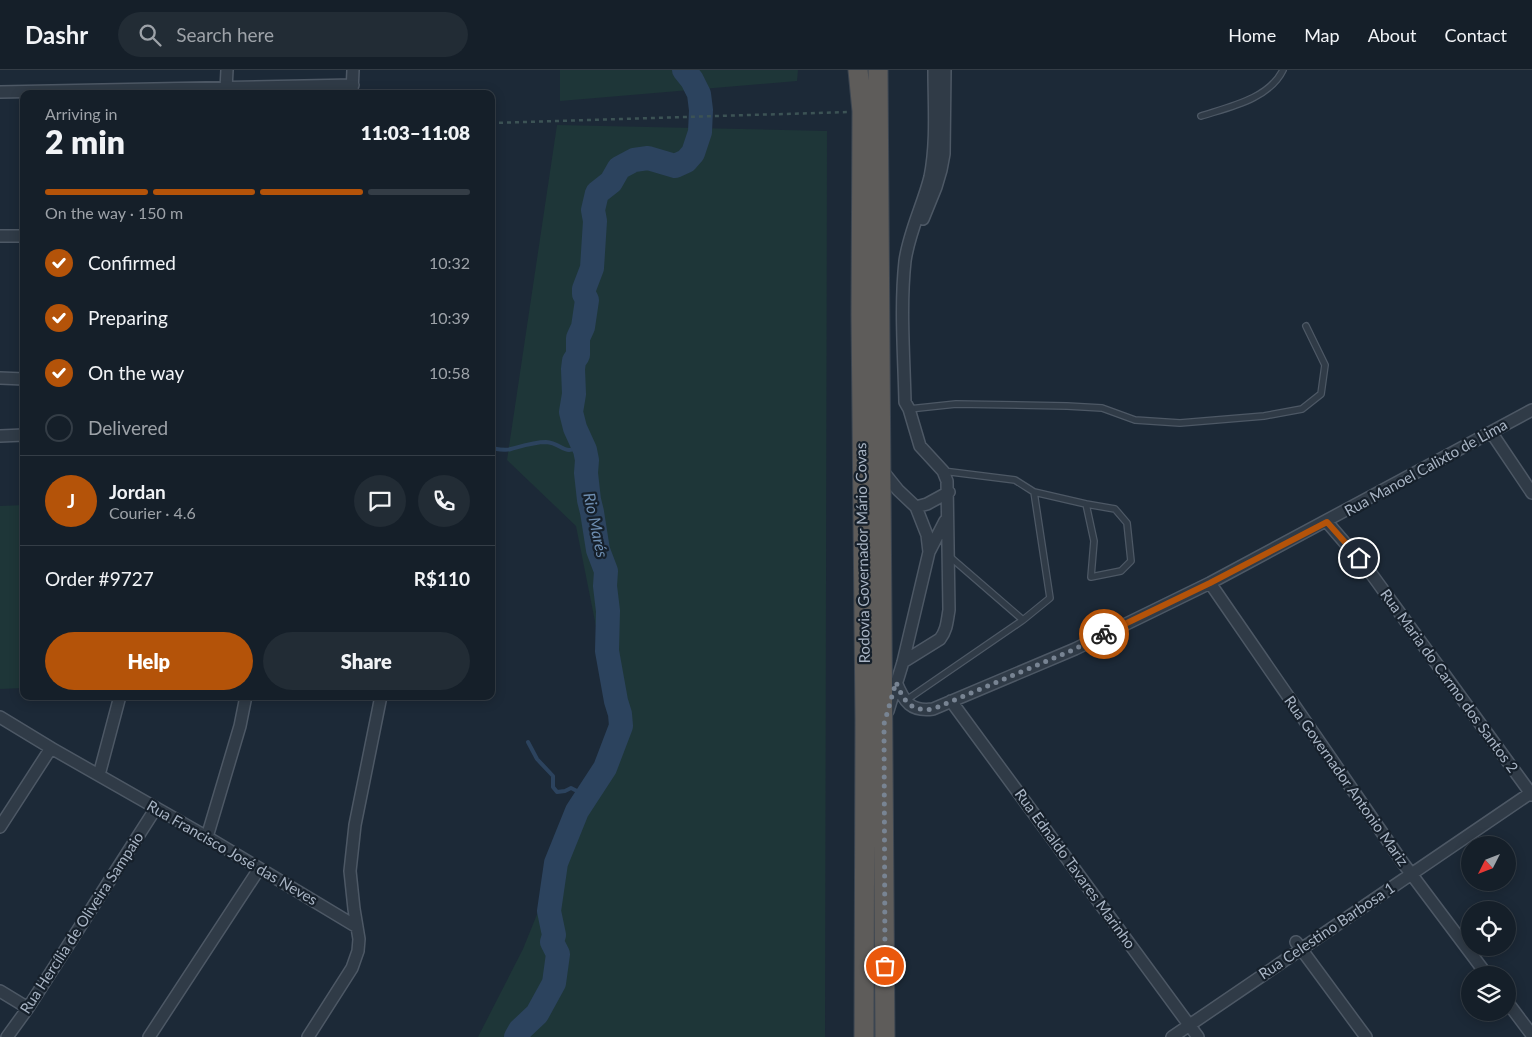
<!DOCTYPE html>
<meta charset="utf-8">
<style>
body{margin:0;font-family:Lato,sans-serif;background:#222c35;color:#f1f3f6;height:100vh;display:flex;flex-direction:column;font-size:19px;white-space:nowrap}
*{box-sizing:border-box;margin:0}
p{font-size:16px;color:#9da2a8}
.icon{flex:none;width:28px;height:28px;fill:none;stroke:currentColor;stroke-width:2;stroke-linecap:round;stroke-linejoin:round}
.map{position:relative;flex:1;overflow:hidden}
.drawer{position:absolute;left:20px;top:20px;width:475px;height:610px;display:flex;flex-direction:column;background:#151f29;border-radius:10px;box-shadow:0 2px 12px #0003,0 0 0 1px #343d46}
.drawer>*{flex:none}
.needle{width:32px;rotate:228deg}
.fabs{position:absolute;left:1461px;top:766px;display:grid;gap:10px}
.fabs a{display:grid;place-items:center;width:55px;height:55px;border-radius:50%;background:#151f29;box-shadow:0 2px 12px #0003,0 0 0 1px #343d46;font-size:25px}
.pin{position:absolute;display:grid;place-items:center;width:42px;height:42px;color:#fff;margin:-21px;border:2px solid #fff;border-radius:50%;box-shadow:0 1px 5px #0007}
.courier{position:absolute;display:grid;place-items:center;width:50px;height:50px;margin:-25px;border:4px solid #b45309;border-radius:50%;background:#fff;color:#222;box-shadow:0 1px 6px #0007}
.head em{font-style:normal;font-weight:800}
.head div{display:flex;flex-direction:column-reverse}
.head{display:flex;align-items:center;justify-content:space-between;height:85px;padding:0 25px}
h1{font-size:32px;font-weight:800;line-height:38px}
.bar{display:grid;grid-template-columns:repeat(4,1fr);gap:8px 5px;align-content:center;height:60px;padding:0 25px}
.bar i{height:6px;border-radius:4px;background:#343d46}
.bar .current{background:#b45309}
.bar p{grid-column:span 4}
.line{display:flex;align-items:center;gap:12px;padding:0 25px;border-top:1px solid #343d46}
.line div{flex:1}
.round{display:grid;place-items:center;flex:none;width:52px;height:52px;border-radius:26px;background:#222c35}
ol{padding:0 25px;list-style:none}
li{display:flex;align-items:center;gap:15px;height:55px}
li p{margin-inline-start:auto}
li .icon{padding:5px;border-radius:50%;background:#b45309;color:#fff;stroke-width:4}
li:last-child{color:#9da2a8}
li i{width:28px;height:28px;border:2px solid #343d46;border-radius:50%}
.primary-button{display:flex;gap:10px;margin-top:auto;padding:10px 25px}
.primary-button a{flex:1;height:58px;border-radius:30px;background:#b45309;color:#fff;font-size:20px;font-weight:800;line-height:58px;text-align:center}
.primary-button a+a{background:#222c35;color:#f1f3f6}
header{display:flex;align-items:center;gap:30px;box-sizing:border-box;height:70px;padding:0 25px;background:#151f29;border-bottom:1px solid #343d46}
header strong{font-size:24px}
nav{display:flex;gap:28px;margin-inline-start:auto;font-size:18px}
.search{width:350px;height:45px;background:#222c35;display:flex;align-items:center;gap:12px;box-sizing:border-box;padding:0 18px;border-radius:28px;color:#9da2a8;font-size:19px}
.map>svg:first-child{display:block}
</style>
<header>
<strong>Dashr</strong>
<div class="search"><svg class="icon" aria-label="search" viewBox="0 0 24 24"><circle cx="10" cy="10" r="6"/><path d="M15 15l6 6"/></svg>Search here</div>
<nav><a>Home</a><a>Map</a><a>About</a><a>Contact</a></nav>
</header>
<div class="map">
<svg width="1532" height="967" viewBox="0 0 1532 967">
<rect width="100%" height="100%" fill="#1c2937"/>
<path fill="#1e3638" d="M560,0H798L797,11L560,31Z
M557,55L827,61L825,967H478L523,879L615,652L576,456L507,390Z
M24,435V618L0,619V436Z"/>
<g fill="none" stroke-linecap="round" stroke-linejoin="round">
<path stroke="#2c435e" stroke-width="4" d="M491,378C497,379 505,381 511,379C522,376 534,372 546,372C563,373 564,388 582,374
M528,672L537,689L553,706V717L557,722L565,721L571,718L587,726"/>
<path stroke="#2c435e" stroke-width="24" d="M516,967L520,960L537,944L554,913L558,884L552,872L554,865L549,841L556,793L577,741L605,698L621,656L620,644L616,631L607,581L608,541L605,516L606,501L598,480L592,442L589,430L586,403L587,390L585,380L575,358L571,342L574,324L573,299L574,291L578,285V268L583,257L587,230L584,224V219L592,198L595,151L593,140L597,123L611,112L619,98L634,90L648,88L675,96L686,91L693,83L700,62L701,40L699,24L692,10L684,0"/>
<g stroke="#4d5865" stroke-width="8">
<path id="service" d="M1201,46C1229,37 1269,29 1283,0
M909,339L956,334L1067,336L1102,338L1135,350L1180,353L1264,346L1302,339L1321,324L1325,295L1306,256
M1034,422L1086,434L1094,471L1091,507L1121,501L1131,491L1127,453L1115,439L1086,434
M949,486L1023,550
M905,631L1023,550L1050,528L1034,422L1015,410L943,401"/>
</g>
<g stroke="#4d5865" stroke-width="14">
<path id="minor" d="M226,19L227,0
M0,22L353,15
M352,24L353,0
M923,149L936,117L941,100L944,84L945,0
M0,166H24
M0,308L24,309
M1491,362L1532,423
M0,366L24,365
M882,400L898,420L916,437L927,465L929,482
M916,437L927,434L949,422
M1327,452L1370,502L1532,725
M1210,513L1403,793L1487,905
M903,592L940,569C947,560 947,551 949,540L947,411L943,401L920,376L909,339L905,332C904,286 900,237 905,191C909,162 923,135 930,107C937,72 934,35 934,0
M896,612C904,632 911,642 933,639L1075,579L1210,513L1532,340
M951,631L1198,967
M888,641L903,592L929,482L945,451
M0,647L51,678L207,767L357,857
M99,705L120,626
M0,757L51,678
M207,767L240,656L246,626
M1296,872L1366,967
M0,921L28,938
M1508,933L1532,965
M7,967L28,938L156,738
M149,967L259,799
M308,967L352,898L358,881L359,869L354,839L350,801L355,755L381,626
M1172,967L1532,722"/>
</g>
<g stroke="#3b4551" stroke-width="21">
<path id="trunk" d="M858,0L862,41L861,245L865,650L864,967
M878,0L885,967"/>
</g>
<path stroke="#3c5355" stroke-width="2.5" stroke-dasharray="4 4" stroke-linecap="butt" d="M491,53L848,42"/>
<use href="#service" stroke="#303b47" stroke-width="5.5"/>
<use href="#minor" stroke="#303b47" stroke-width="11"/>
<use href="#trunk" stroke="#5e5c5a" stroke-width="19"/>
</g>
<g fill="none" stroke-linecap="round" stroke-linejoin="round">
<path stroke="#788493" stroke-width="5" stroke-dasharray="0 9" d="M885,896L884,654L896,612C904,632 911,642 933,639L1075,579L1104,564"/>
<path stroke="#b45309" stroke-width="6" d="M1104,564L1210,513L1327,452L1359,488"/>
</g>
<g text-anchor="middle" stroke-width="4.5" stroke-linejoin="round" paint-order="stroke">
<g font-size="15" fill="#a9b5c5" stroke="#16202b">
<text transform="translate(1426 398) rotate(-29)" y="5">Rua Manoel Calixto de Lima</text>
<text transform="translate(863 483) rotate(-91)" y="5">Rodovia Governador Mário Covas</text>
<text transform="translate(1449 611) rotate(54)" y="5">Rua Maria do Carmo dos Santos 2</text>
<text transform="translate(1346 711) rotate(55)" y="5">Rua Governador Antonio Mariz</text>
<text transform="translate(232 783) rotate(30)" y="5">Rua Francisco José das Neves</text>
<text transform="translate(1075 799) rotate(54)" y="5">Rua Ednaldo Tavares Marinho</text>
<text transform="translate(82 853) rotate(-57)" y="5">Rua Hercília de Oliveira Sampaio</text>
<text transform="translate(1327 861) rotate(-34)" y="5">Rua Celestino Barbosa 1</text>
</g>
<g font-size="16" font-style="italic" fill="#6e8eb1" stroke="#16202b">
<text transform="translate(596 455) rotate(78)" y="6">Rio Marés</text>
</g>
</g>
</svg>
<div class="fabs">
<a><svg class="needle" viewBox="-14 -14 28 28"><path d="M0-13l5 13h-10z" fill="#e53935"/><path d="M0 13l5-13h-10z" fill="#9da2a8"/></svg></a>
<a><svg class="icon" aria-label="locate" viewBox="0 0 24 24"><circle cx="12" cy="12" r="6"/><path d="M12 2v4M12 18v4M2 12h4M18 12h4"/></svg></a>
<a><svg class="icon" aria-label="layers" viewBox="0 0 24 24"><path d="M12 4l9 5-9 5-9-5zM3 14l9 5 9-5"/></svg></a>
</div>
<div class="pin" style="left:885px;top:896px;background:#ea580c"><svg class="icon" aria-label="bag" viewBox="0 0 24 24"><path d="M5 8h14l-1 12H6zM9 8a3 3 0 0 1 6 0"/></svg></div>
<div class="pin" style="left:1359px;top:488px;background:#1f2937"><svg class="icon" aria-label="home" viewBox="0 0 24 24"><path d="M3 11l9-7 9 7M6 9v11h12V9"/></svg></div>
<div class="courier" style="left:1104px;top:564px"><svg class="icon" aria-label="bike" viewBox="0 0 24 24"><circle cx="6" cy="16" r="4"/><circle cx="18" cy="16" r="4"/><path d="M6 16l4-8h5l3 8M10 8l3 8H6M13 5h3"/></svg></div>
<section class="drawer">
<div class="head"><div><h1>2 min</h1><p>Arriving in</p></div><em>11:03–11:08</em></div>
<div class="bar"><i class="current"></i><i class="current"></i><i class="current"></i><i></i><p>On the way · 150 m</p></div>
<ol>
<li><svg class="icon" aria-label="check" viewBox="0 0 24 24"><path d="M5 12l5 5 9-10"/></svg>Confirmed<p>10:32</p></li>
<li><svg class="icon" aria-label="check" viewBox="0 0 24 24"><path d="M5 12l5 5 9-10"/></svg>Preparing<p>10:39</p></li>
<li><svg class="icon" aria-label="check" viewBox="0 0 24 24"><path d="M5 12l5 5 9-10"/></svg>On the way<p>10:58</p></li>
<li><i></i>Delivered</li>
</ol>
<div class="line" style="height:90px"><b class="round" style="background:#b45309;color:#fff">J</b><div><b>Jordan</b><p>Courier · 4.6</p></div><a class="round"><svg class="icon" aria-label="chat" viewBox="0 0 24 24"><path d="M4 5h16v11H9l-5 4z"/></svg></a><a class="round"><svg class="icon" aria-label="phone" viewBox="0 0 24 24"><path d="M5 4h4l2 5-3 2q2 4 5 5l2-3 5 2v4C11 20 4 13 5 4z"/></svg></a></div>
<div class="line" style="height:65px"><div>Order #9727</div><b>R$110</b></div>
<div class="primary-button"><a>Help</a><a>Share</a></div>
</section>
</div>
